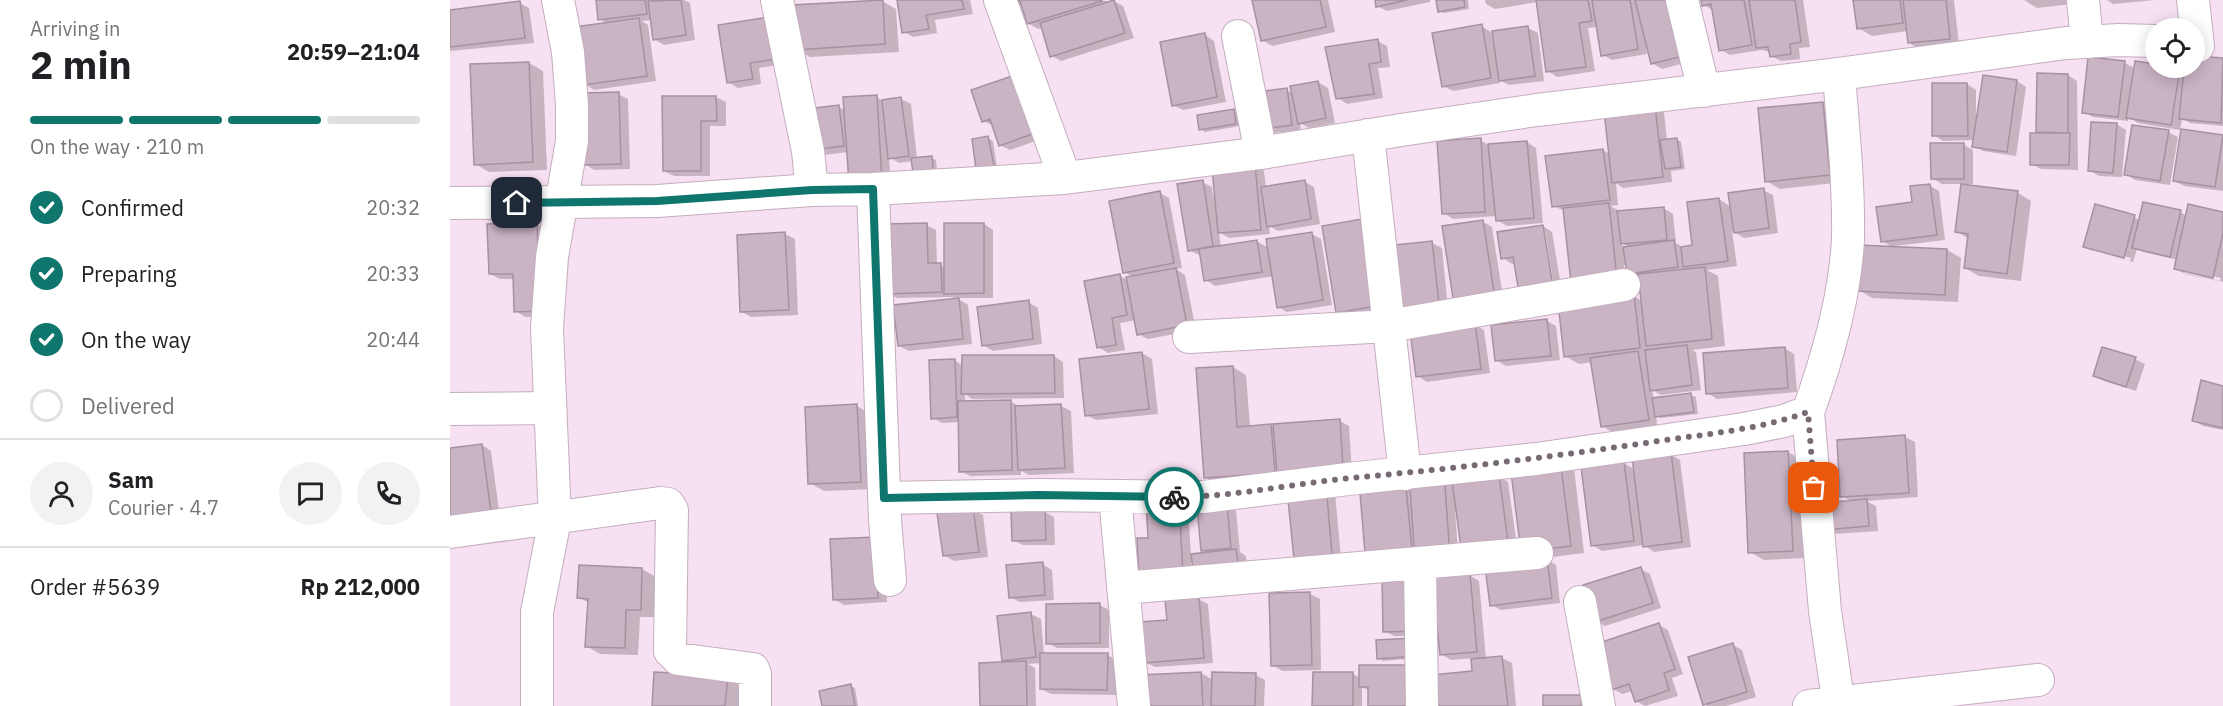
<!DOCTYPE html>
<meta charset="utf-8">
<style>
body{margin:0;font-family:"IBM Plex Sans",sans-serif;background:#f2f2f2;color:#202124;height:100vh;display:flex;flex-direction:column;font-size:22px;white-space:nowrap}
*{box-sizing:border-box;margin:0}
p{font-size:20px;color:#757577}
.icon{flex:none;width:33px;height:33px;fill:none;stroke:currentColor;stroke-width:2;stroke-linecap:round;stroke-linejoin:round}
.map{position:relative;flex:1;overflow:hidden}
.panel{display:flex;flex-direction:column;background:#fff;width:450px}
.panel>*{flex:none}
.controls{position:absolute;left:1695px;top:18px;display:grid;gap:12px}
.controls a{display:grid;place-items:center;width:60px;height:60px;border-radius:50%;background:#fff;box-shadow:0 3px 15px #0003;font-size:30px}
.pin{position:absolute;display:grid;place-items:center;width:51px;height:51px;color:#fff;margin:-26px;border-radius:12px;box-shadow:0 3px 9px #0006}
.courier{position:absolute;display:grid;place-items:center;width:60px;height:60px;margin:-30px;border:4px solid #0f766e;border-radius:50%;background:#fff;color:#222;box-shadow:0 2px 8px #0007}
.headline em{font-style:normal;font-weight:700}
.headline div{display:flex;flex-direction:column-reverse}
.headline{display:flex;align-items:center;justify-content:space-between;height:102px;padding:0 30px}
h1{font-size:39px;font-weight:700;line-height:45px}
.bar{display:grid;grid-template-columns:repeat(4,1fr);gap:9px 6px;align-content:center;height:72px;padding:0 30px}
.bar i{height:8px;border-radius:4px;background:#e0e0e0}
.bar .current{background:#0f766e}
.bar p{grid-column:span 4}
.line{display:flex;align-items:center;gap:15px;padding:0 30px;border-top:2px solid #e0e0e0}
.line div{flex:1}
.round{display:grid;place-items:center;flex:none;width:63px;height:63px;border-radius:32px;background:#f2f2f2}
ol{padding:0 30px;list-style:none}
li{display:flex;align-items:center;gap:18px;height:66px}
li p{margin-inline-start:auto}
li .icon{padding:6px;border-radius:50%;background:#0f766e;color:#fff;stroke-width:4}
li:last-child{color:#757577}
li i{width:33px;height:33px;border:3px solid #e0e0e0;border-radius:50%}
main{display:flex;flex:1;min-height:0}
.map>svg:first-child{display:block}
</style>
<main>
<section class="panel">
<div class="headline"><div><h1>2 min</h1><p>Arriving in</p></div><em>20:59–21:04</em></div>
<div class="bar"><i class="current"></i><i class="current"></i><i class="current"></i><i></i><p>On the way · 210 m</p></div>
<ol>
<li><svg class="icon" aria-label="check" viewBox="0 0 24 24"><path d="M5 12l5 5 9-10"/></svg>Confirmed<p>20:32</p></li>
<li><svg class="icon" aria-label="check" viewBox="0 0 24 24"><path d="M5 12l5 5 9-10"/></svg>Preparing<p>20:33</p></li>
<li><svg class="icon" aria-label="check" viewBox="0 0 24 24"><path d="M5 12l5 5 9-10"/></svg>On the way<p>20:44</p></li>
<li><i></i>Delivered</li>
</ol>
<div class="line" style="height:108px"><a class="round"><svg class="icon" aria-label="person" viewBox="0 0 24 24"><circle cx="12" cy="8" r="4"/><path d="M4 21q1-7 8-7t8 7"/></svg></a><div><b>Sam</b><p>Courier · 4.7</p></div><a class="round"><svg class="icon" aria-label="chat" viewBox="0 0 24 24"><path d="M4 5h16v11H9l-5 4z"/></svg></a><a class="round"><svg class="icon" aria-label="phone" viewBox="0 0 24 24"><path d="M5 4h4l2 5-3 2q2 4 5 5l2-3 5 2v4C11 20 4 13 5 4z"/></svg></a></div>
<div class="line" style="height:78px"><div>Order #5639</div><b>Rp 212,000</b></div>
</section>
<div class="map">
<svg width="1773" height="706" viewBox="0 0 1773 706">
<rect width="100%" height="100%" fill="#f7e0f1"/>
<path fill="#0003" fill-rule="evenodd" d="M147,0H234L240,3L245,40L214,45L204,39L202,20L192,21L198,25L206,81L144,90L135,84L157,24L150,19Z
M449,0H520L523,14L485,20L487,33L463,37L454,32Z
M564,0L664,1L673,6L684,38L611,61L602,56L593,27L588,29L578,23L573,7Z
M804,0H878L885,32L822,46L812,40Z
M926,0H980V2L937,11L927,6Z
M988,0H1018L1019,9L994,13L990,11Z
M1035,0H1231L1246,60L1212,69L1202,63L1198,47L1196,48L1197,54L1162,60L1153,55L1148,27L1138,28L1145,71L1107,77L1098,71L1088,2L1045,9L1036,4Z
M1253,0H1353L1360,47L1349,48L1350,59L1331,61L1321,56V52L1311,50L1280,55L1271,50L1264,11L1254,5Z
M1405,0H1504L1509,44L1468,48L1459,43L1458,31L1422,36L1408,28Z
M1574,0H1621L1622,4L1587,8Z
M1657,0H1705L1663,4Z
M432,1L446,9L449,52L360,57L346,49Z
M70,3L79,8L84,43L0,51V12Z
M329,24L335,64L309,68L311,84L288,88L278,82Z
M1031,26L1041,32L1043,42L1078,28L1088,33L1094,81L1059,85L1049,80L1050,83L1003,91L993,86Z
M755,35L764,41L776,102L733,110L723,105Z
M927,41L937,46L940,67L928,68L933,98L897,104L888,98Z
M1744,57L1773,60V126L1740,123L1732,118L1730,130L1688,123L1678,117V121L1643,117L1634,112L1675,63L1686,69L1717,68L1735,73V68H1744Z
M79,63L93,71L97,170L39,172L25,164Z
M1588,75H1618L1627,81L1628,170L1591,169L1581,164L1587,134Z
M1534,76L1567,81L1576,87L1566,156L1533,151L1524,146V140L1493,141L1484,135L1517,84L1526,90V114L1528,115Z
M577,81L597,137L560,150L550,145L544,126L533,121Z
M868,82L878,88L885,123L859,128L850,123L851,130L823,133L814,128L837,90L843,94Z
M168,94L178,99L180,169L144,170L135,164Z
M266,97L276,102V126H260V176H224L214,171L213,98Z
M426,97L433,101L451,99L461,104L467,159L481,158L486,160L488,181L463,161L449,163L439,157L441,187L398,152L373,155L363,149L389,107L396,111Z
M1372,103L1386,111L1393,182L1330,189L1316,181Z
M1204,106L1214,112L1217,141L1226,139L1231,142L1235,169L1221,171L1222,182L1173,188L1166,183L1168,205L1160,206L1168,210V213L1213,208L1223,214L1226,243L1234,248L1244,246L1269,199L1281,207L1313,190L1323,195L1328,233L1294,238L1282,231L1287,266L1257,270L1268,276L1275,346L1242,350L1246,352L1251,390L1211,395L1202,390L1204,399L1241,395L1246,397L1248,414L1211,418L1206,416L1207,425L1162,432L1152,426L1143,362L1129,364L1115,356L1184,296L1192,301L1190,279H1188L1177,265H1174L1176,283L1115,211L1103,206L1153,150L1161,155ZM1172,243L1180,248L1172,249Z
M784,110L788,113L790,126L755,132L751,129Z
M1666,124L1676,130L1672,177L1649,176L1639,170Z
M1732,131L1773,137V191L1734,186L1724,180Z
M1718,132L1728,137L1720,185L1685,180L1676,174Z
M538,138L543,141L547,168L532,170Z
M1030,140L1040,146L1077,142L1086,148L1093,223L1057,226L1047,220V216L1003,219L994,213Z
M1514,145L1523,150V184H1514V186L1568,193L1581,201L1571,281L1529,276L1515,268L1519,239L1506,231L1513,184H1492L1482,178Z
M804,165L814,171L816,188L855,182L864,187L870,224L828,231L819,226L820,234L779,238L769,232L771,247L806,241L819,248L862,234L871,239L882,305L837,312L828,307L823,276L765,286L756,280L751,255H749L739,250L752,182L762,187L763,196H766Z
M1479,185L1489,191L1495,240L1445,246V248L1497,250L1511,258L1508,302L1422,298L1409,290L1444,248L1432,241Z
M710,193L719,198L732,268L726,269L735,275L746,330L698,339L688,334L686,320L670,323L675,350L658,353L648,347L669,275L678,281L683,277L674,272Z
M1646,206L1690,220L1730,212L1737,216L1773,214V282L1735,274L1726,269L1728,260L1693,252L1687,249L1683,262L1643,252L1680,261L1681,258L1643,248V251L1635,247ZM1734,270L1771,278L1770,281L1734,273Z
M1033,222L1042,227L1055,310L1016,316Z
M86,224L96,229L99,316L75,317L66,311L65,279H50L40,274Z
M534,224L543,230V298H507L518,305L522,344L459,351L449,346L507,299L502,297L447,298L437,293L476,225L486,230L487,264L495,267Z
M1093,226L1102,232L1112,292L1105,293L1095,231H1092L1066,263L1062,264L1053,258Z
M335,234L345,239L348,315L301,317L292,312Z
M982,243L992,248L998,309L902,320L888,312L938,269Z
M578,302L588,308L592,344L543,351L533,345Z
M1097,321L1106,326L1110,360L1056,366L1046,360Z
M1024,324L1034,330L1040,373L977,382L968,376Z
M1334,348L1344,354L1347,392L1267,399L1258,393Z
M692,353L702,359L708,414L646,420L636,415Z
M604,356L613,362L614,398L522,399L515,394V403L560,401L570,407L611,406L621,411L624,473L579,475L571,471V475L520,476L511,471L510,422L492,423L483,418L504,360L513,366Z
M1685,359L1695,364L1686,391L1654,381L1645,376Z
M783,367L796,375L800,427L821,426L825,428L890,421L899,426L902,472L769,485L755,477Z
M1773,387V430L1753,426L1743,420Z
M407,406L421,414L424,489L374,491L360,483Z
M1455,437L1465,442L1468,497L1416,501L1426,506L1428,531L1385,534L1376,529L1402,502L1392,496Z
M32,445L41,451L50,518L0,522V449Z
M1338,452L1352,460L1356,558L1314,560L1300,552Z
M1220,454L1230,460L1241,547L1204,552L1194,545L1152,551L1142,545L1174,463L1185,470Z
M1061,466L1124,468L1134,553L1094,558L1106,565L1110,603L1051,610L1041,605L1088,560Z
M1049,476L1058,482L1068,553L1008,509L1005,510L1009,563H972L910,483Z
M875,488L885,493L892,570L856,573Z
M697,502L738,506L741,556L759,554L752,550L777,506L786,511L790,552L796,556L798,576L744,562H741L742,580L700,539Z
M523,510L533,515L538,557L504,561L494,555Z
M595,512L604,517L605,545H573L563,540Z
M434,544L437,602L394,605L384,599Z
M592,564L602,570L604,600L570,602L560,597Z
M130,566L192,569L206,577L204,617H190L188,655L150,654L136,646L139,603L128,597Z
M1191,569L1200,574L1211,608L1155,626L1146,621Z
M1019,575L1029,581L1036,659L1052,658L1062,663L1066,706H987L1024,672L1023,658L1001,660L991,654Z
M933,576L976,636H944L935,631Z
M860,594L870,599L871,670L832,671L823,665L821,595Z
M748,599L758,604L763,663L705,667L695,662L718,621Z
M650,605L659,610V648H607L598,643Z
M581,614L591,619L594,654L657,655L667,660L666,695L601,694L591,689L592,663L578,664L585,668L586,706H532L553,663L548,617Z
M1209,625L1218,630L1233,674L1222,678L1228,696L1195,706L1186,701L1183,691L1172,694L1163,689Z
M928,642L970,658L933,661L929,658Z
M1283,645L1292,650L1306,697L1276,706H1257L1254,704Z
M960,667L919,706L920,691L912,687V706H864L903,674L911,678Z
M751,673L763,680L805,675L815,680L814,706H694Z
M277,678L291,686L289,706H204Z
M401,686L405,688L408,706H373Z"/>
<path fill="#cab4c4" stroke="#a591a0" stroke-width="1.5" d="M146,0H195L197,14L148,20Z
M231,0L236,35L203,40L198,1Z
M433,0L435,44L345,50L342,5Z
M447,0H512L514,9L476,15L479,29L452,33Z
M562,0H652V1L577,24L570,1L563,3Z
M664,0L675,33L600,57L590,23Z
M802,0H870L876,27L811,41Z
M925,0H957L926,7Z
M986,0H1014L1015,7L988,12Z
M1086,0H1138L1142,21L1129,23L1136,67L1096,72Z
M1142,0H1180L1188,49L1151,56Z
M1185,0H1223L1237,55L1201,64Z
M1251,0H1294L1302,45L1269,51L1261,4L1252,6Z
M1299,0H1345L1351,42L1340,44L1341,54L1320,57L1318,47L1306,48Z
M1403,0H1450L1453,23L1407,29Z
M1453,0H1496L1500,39L1458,43Z
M70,1L75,38L0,47V10Z
M319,17L326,59L300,63L303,79L277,83L268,25Z
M189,18L197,76L133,85L125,27Z
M1032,24L1041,78L992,87L982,33Z
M1078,26L1085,76L1049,81L1042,31Z
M755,33L767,97L722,106L710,42Z
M928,39L931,62L919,64L924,94L886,99L875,47Z
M1744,56L1773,58L1771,123L1729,119L1734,68H1744Z
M1638,57L1675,61L1668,117L1632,113Z
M1685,61L1706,64V68H1730L1721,125L1676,118Z
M79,62L83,162L24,165L20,64Z
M1587,73L1618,74V133L1586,132Z
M568,74L588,132L549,146L540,119L532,122L521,90Z
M1533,75L1567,80L1557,152L1522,147Z
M868,81L876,118L848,124L840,86Z
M1482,83H1517L1518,136H1482Z
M837,88L842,125L813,129L808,92Z
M169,92L171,164L133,165L131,93Z
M427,95L432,182L399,184L393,97Z
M212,96H266L267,121H251V171H213Z
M451,97L459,156L438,159L432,100Z
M1373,102L1380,175L1315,182L1308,108Z
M389,105L394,146L362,150L357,109Z
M1205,105L1213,177L1162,183L1154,111Z
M784,109L786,124L749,130L747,115Z
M1641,122L1667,123L1663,173L1638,171Z
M1682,125L1719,130L1710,181L1674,175Z
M1731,129L1773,135L1765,187L1723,181Z
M1580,133H1620L1619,165H1580Z
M538,136L544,166L526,169L522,139Z
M1031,138L1035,212L992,214L987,141Z
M1227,138L1231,167L1215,169L1210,140Z
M1077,141L1084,218L1046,221L1038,144Z
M1480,143H1514V179H1481Z
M1153,149L1160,200L1102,207L1095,156Z
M482,156L484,179L464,181L461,158Z
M805,164L811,230L768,233L762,168Z
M753,180L763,246L738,251L727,184Z
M855,180L861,219L817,227L811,187Z
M1480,184L1487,235L1431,242L1426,207L1462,202L1460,186Z
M1511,184L1568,191L1557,274L1514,268L1518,234L1505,232Z
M1314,188L1319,228L1284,233L1278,193Z
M710,191L724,263L673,273L659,201Z
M1269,198L1278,261L1233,267L1231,247L1242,245L1237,202Z
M1693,202L1731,210L1720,257L1682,248Z
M1159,203L1167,279L1121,283L1113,208Z
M1645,204L1685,215L1674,258L1633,247Z
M1738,204L1773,212V233L1763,278L1724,269Z
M1214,207L1217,240L1171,244L1167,211Z
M917,218L932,305L886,313L872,226Z
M1033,220L1046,305L1005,311L992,226Z
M87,222L90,311L64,312L63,274H39L37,224Z
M477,223L478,263H491L492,292L436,294L434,224Z
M494,223H534V293L494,294Z
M1093,225L1103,287L1069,293L1063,257L1051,259L1047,232Z
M335,232L339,310L290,312L287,235Z
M862,232L873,300L827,308L816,239Z
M807,240L812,272L754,281L749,249Z
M1224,240L1228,267L1177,274L1173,247Z
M982,241L989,304L943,309L936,246Z
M1409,245L1497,249L1495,295L1407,291Z
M1255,267L1262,339L1196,346L1188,274Z
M726,268L737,325L687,335L676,277Z
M670,274L677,315L662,318L666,345L647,348L634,281Z
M1184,294L1190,348L1114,357L1108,303Z
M509,298L513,339L448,346L443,305Z
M579,300L583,339L532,346L527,307Z
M1097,319L1101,356L1045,361L1041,325Z
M1025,322L1031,369L966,377L960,331Z
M1237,345L1242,385L1200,391L1195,350Z
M1335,347L1338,388L1256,394L1253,353Z
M1652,347L1686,357L1676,387L1643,376Z
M1188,351L1199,420L1151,427L1140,358Z
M692,352L699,409L635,416L629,359Z
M512,355H604L605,393L511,394Z
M505,359L507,417L481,419L479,360Z
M783,366L787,427L821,424L825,473L754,478L746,368Z
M1751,380L1773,386V428L1742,421Z
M1241,393L1244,412L1205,417L1202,398Z
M561,400L562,470L509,472L508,401Z
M407,404L411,482L358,484L355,407Z
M611,404L615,468L568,470L565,406Z
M890,419L893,468L827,472L823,424Z
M1455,435L1459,493L1390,497L1387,440Z
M32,444L41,513L0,518V448Z
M1338,451L1343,551L1298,553L1294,453Z
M1221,452L1232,542L1193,547L1182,457Z
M1110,458L1121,546L1071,552L1060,464Z
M1174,462L1184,541L1141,546L1131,467Z
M994,472L1000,558L965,561L959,474Z
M1049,475L1059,549L1012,555L1002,481Z
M955,477L963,561L916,565L909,481Z
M876,486L883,565L845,569L837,490Z
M729,499L733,575L689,578L687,538H698L696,501Z
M1417,499L1419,526L1374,530L1372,503Z
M777,504L781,548L751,551L747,507Z
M523,508L529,552L493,556L487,513Z
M561,510H595L596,540L562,541Z
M425,537L428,598L383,600L380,539Z
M786,549L789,571L744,577L741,554Z
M1097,558L1102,598L1040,606L1035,566Z
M593,562L595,595L559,598L556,565Z
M129,565L192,568L191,610H176L175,648L135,647L138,599L127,598Z
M1191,567L1203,603L1145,622L1133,585Z
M966,574L967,631L933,632L932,575Z
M1020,574L1027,652L990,655L982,577Z
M860,592L862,665L821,666L819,593Z
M749,597L754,658L694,663L690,622L717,620L715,600Z
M650,603V643L596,644V604Z
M581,612L586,657L552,661L547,616Z
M1209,623L1225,669L1214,673L1219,690L1185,702L1179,684L1161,690L1146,644Z
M965,638L966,656L927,659L926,640Z
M1283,643L1297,692L1253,705L1238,657Z
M590,653H658L657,690L590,689Z
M1052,656L1058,706H986L982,675L1022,671L1021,659Z
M576,661L577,706H530L529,663Z
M909,665H961L960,706H918V687H909Z
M204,672L278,676L275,706H202Z
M751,672L753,706H693L691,675Z
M762,672L806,673L805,706H761Z
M863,672H903V706H862Z
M401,684L405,706H372L369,691Z
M1093,695H1132L1131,706H1093Z"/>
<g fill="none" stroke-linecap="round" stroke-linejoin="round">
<g stroke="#c3aebe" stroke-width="34">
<path id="minor" d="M327,0L358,151L362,190
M550,0L615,178
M1232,0L1254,91
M1633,0L1637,42
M1743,0L1748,46
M788,36L811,153
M918,135L955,474
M423,189L435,520L440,580
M0,203L207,201L362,190L423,189L615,178L811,153L951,130L1087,110L1389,74L1616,43L1669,40L1706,41
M739,337L939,326L1174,285
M0,409L100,408
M1358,412L1375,611L1389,706
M665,496L684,706
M434,498L588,495L753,497L898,479L1086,459L1294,429L1334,421L1358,412C1378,357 1395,298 1398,239C1399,184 1393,129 1389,74
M0,532L210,503L218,504L222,510L220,651L228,659L303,669L305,674V706
M970,563L972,706
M673,588L1087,553
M1130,602L1149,706
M87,706V612L105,519L97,328L102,257L122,141V105L118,52L108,0
M1359,706L1588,680"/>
</g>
<use href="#minor" stroke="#fff" stroke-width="32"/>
</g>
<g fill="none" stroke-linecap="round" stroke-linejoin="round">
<path stroke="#786a74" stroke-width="6" stroke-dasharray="0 10.8" d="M724,497C783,497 841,484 900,478C1001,469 1102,457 1202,442C1255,434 1308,430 1358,412L1364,488"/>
<path stroke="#0f766e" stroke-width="8" d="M67,203L207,201L362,190L423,189L434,498L588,495L724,497"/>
</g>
</svg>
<div class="controls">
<a><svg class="icon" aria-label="locate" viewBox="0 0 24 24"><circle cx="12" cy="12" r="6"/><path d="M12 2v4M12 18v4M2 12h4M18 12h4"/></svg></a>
</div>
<div class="pin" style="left:1364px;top:488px;background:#ea580c"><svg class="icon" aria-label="bag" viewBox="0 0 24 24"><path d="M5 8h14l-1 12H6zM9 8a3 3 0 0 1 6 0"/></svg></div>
<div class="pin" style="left:67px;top:203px;background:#1f2937"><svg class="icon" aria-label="home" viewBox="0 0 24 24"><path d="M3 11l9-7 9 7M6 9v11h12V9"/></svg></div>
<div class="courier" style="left:724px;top:497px"><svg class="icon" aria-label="bike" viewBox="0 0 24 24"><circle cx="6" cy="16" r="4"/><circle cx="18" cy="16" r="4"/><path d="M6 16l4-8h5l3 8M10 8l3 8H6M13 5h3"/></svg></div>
</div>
</main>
